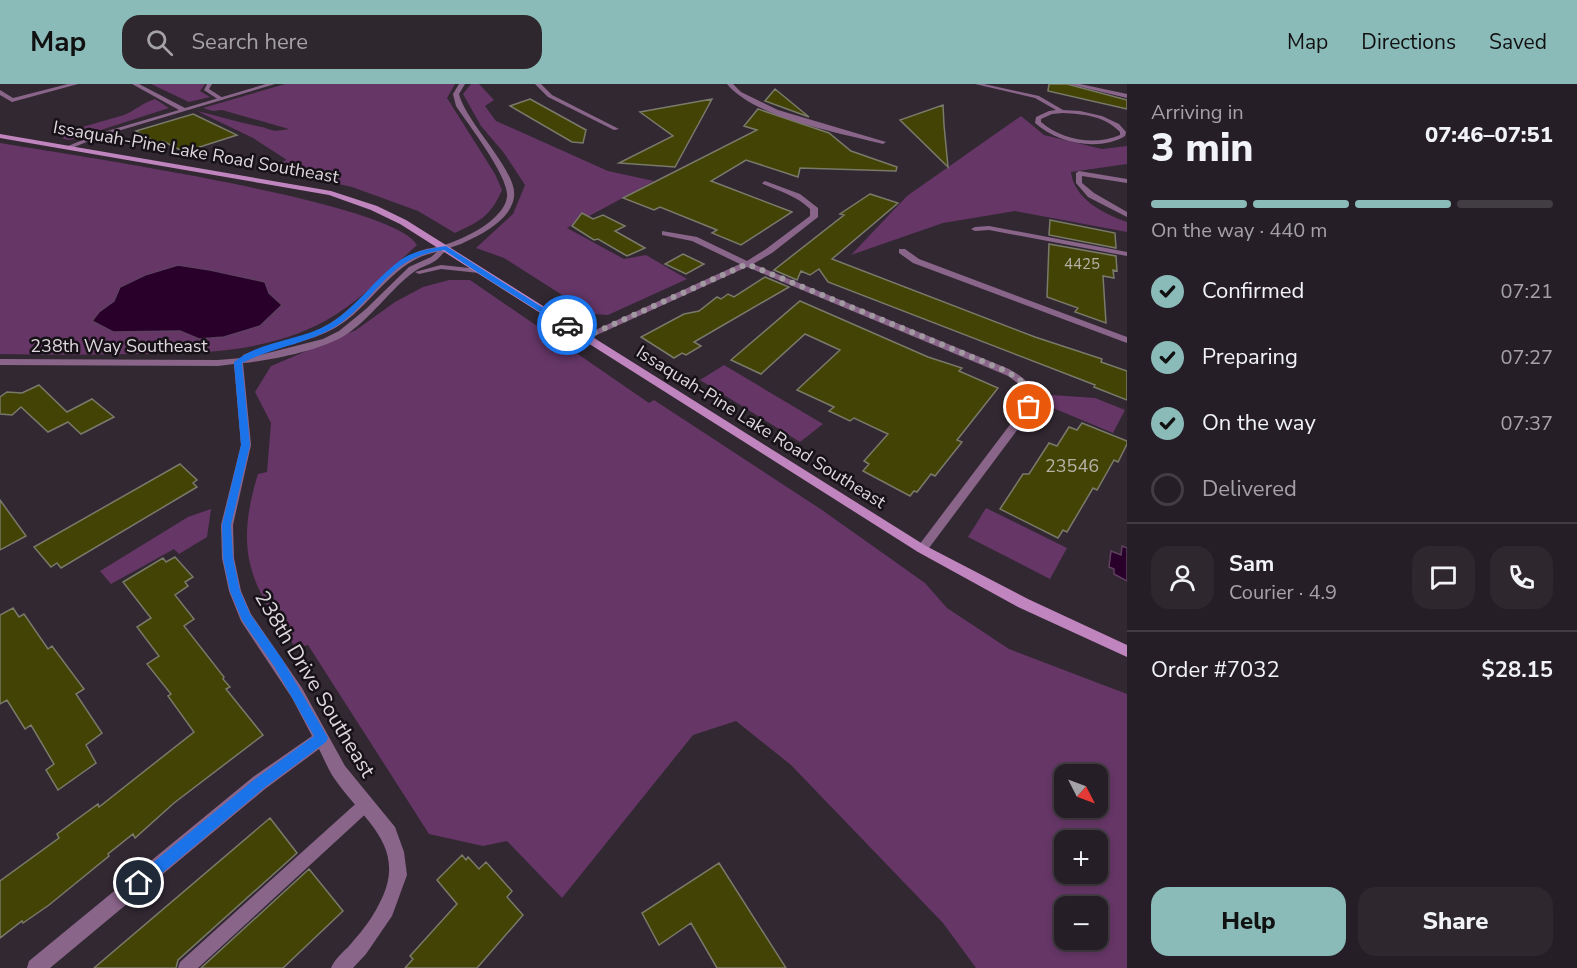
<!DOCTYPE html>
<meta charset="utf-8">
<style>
body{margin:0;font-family:"Nunito Sans",sans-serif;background:#2e272e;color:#f1f3f6;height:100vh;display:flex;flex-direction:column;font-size:22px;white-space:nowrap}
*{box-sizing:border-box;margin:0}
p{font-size:20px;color:#a4a2a7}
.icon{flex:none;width:33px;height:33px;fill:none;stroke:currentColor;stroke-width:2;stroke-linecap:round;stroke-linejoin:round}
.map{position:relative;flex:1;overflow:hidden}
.drawer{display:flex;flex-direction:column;background:#261e26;width:450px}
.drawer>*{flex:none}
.needle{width:39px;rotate:132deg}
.tools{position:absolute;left:1054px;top:680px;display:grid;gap:12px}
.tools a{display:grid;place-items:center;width:54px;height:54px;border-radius:12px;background:#261e26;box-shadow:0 3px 9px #0003,0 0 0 2px #423c43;font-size:30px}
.pin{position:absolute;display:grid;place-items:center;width:51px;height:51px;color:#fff;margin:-26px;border:3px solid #fff;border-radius:50%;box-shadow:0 2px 6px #0007}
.courier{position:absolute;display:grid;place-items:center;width:60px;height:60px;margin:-30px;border:4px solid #1a73e8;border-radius:50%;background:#fff;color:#222;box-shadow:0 2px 8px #0007}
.overview em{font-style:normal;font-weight:800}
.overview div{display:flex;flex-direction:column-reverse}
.overview{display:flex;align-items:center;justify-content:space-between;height:102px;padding:0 24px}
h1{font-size:39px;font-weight:800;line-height:45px}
.bar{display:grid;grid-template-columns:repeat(4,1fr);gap:9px 6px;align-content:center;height:72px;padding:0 24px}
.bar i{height:8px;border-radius:4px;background:#423c43}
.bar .active{background:#8bbbb9}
.bar p{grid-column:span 4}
.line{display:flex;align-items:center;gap:15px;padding:0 24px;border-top:2px solid #423c43}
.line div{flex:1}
.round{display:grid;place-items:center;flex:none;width:63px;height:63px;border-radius:18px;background:#2e272e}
ol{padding:0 24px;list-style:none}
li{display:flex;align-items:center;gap:18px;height:66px}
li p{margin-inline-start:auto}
li .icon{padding:6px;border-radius:50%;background:#8bbbb9;color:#111;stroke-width:4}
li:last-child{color:#a4a2a7}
li i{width:33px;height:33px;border:3px solid #423c43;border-radius:50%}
.button{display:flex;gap:12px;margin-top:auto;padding:12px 24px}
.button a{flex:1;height:69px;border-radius:18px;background:#8bbbb9;color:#111;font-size:24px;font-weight:800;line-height:69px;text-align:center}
.button a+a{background:#2e272e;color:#f1f3f6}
header{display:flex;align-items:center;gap:36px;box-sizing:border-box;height:84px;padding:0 30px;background:#8bbbb9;color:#111}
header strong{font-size:28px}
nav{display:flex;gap:33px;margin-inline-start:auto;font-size:21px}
.search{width:420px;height:54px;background:#2e272e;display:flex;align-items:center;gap:15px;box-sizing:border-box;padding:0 21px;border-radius:18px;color:#a4a2a7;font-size:22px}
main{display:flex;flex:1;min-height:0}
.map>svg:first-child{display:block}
</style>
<header>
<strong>Map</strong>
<div class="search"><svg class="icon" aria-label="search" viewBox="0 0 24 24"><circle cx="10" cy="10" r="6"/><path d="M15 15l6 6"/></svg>Search here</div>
<nav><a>Map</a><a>Directions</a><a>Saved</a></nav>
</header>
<main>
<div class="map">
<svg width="1127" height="884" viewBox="0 0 1127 884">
<rect width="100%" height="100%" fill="#322832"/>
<path fill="#653666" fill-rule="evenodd" d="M151,0H205L200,7L210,13L189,18Z
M285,0H455L447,14L495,90L502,106C490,133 480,137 455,149L418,127L352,103L267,84L287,76L253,54L197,27C218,32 237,38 257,42C274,45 269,49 289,45L222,26L213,27L203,24Z
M471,0H479L494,16L485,22L496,37L608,87L654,97L567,144L624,175L646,171L687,195L608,231L592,230L504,174L476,164L513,130L525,101L504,69L481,42L463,10Z
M155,15L169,24L70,56L63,55L65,48L124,31C136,26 142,19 155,15Z
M1021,32L1044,51L1102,65L1127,62V80L1071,88C1074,115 1104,130 1127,138V148L1015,127L943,139L851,171L907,112Z
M0,59C62,70 394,117 417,161C388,187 360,218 325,237C266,269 198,270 133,270C89,271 44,271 0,270Z
M449,196H470L649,319L654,316L822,426L925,499L947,524L1009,565L1127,610V884H976L943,839L791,681L736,637L693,651L562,814L507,757L483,762L429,750L308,561L296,564C250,501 234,468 258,390L267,388L271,339L255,308L271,282L356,246L395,218L423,203ZM1065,690H1098V723H1065ZM1065,756H1098V789H1065ZM1065,822H1098V855H1065Z
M724,281L823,340L800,358L700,296Z
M1052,311L1095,314L1125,326L1113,349L1053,324Z
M986,424L1067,464L1050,495L968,453Z
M211,425L207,453L179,470L174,465L111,500L100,487L188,433Z"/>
<path fill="#28002a" stroke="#5f4060" stroke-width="1.5" d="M178,181L210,186L265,198L269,209L282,221L260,242L224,253L199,255L180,247L113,248L92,237L99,228L114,217L120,203L145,191Z
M1122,462L1127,464V497L1114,490V485L1109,483L1111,467L1121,471Z"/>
<path fill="#424305" stroke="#797a6a" stroke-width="1.5" d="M1049,0H1067L1127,16V25L1048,7Z
M775,5L809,33L765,17Z
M530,15L586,46L583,59L572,58L510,22Z
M712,15L675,83L619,79L673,52L640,28Z
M943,21L944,41L948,83L900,36Z
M758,25L829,49L851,67L897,83L896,87L800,84L798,93L746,76L711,97L792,128L741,161L712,149L717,146L660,123L654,126L623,114L757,46L744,42Z
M193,30L237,51L184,68L163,57L157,59L136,47Z
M870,110L898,119L832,175L1035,253L1102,275L1101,278L1127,287V316L1094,303L1095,301L828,198L819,185L810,191L801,187L797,196L774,186L844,131L840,130Z
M582,129L593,135L603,131L625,142L615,147L645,164L627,172L598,155L594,156L572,142Z
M1050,136L1115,149L1116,164L1049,151Z
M1049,160L1116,172L1117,187L1113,186L1114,194L1103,192L1106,239L1075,228L1078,224L1047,213Z
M683,170L704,180L686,190L665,180Z
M765,193L789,203L694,258L701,262L686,271L682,269L674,274L641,253L684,230L699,227L717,213L721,215L728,210L734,213Z
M800,217L928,273L962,284L959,287L998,304L957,356L962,358L935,392L931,390L917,408L914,407L910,412L863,387L869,380L864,377L888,350L854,334L850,337L829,327L834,323L797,306L840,266L805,250L761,290L731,276Z
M39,301L67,328L92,315L114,333L81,350L68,338L48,348L21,323L12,331L0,330V313L7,308L22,309Z
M1082,339L1127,357V360L1118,378L1114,376L1097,406L1093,404L1067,448L1063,446L1058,454L1000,425L1023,390H1029L1049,359L1057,362L1069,343L1077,346Z
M180,380L197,396L193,399L197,403L61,484L57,479L51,483L34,463Z
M0,416L26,452L0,466Z
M175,473L193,493L185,498L188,502L175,511L194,535L184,542L224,593L223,595L230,603L226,605L263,651L174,719L135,754L133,750L108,770L109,772L49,821L23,839L22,837L0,854V797L59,754L57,750L98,720L99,723L194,648L168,612L171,610L147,580L159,572L137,543L151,534L123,498L163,474L166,478Z
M13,524L19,533L24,530L48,565L52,562L84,605L76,610L102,649L86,661L96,679L58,706L46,686L54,680L31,641L25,645L7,616L0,620V531Z
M270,734L297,769L178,876L176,884H94Z
M462,771L466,776L468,773L479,785L486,778L512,807L507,813L523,831L477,884H405L413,875L410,872L457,820L437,796Z
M719,779L786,884H717L691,839L659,861L642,829Z
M309,785L343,827L283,884H201Z"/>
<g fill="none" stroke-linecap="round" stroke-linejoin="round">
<path fill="#8a658a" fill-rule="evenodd" d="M207,0H212L209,5L223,14V16H219L204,6Z
M975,0H984L1039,12L1063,26L1080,27L1102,32L1119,40L1126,48L1125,52C1099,68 1057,59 1035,39L1036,33L1049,27L1056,26L1035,14ZM1063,29C1084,30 1105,32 1120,48V51C1094,62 1062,56 1041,38V35L1052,30Z
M366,713L371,715L373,720L371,725L198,884H178L180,878L361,715Z"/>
<path fill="#8a658a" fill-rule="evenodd" d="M68,0H78L12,18L0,11V6L13,14Z
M132,0H139L185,24L266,0H275L101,52L72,64H68V62L97,50L179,26Z
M459,0H465L459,10C466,39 518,87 514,113C511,135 483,150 465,158C460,161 453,162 448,165C443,168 440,174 435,177C429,181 421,183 415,187C390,205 371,235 344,252C318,267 272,276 243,279L251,361L233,441L234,474L241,507L251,530L302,604L345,682L395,743L404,768L407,791L392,832L366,870L353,884H331C336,872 347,866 354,856C363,846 372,834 378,822C411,763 363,737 334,694C328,685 324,675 319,665L265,705L50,884H27L29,877L253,693L312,652L292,614L241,537L229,507L222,474L221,441L241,361L234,280L218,282L0,281V275L218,276L242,274L243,271C270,259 303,256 329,240C362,220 381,184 417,168C426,164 435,164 444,161C464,155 504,136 507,113C510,94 468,40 456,22L453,10ZM437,168L431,173L409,183L366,225L339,247L323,255L256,272C282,261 310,258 335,244C372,223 392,176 437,168Z
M535,0H541L552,11L619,45L614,46L548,13Z
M727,0H733L741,8L778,26L886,58L883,60C840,49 755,34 727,0Z
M1069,0H1080L1127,10V14Z
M1079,87L1127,95V99L1082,92V99L1094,109L1127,128V133L1088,113L1076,99V89Z
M765,97L800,110L818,124V133L772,169L753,180L1009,285C1025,294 1041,306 1033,325L926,468H918L916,465L1024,322C1027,307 1020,300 1008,292L747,183L588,255H582L580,253L740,180L692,157L662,151V147L697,153L747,177L766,165L810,132V125C797,112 779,107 763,100L762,99Z
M989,142L1127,168V172L989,146L975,147L971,145L975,143Z
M899,165H905L919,175L1127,253V259L913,179L899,169Z
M441,181L479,185L483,187L479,189L441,185L419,190L415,188Z"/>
<path fill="#c085bf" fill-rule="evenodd" d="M0,50L331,107L377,122L406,136L926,462L1028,515L1127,561V573L1018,523L918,468L400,140L371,126L329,111L0,54Z"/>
</g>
<path fill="#1a73e8" d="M446,162L570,241L564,243L486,194L444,166C430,168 418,171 405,179C381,194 361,228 333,244C305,260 271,264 242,279L250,361L231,441L233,474L240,507L250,530L282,575L328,654L326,658L264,704L144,804L139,806L134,804L132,799L134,794L255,695L314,652L274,582L242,536L230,507L223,474L222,441L241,361L234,278C261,256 300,257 329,240C356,224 373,197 398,178C411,167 429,165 446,162Z"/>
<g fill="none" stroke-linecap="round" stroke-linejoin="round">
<path stroke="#a29aa1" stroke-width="6" stroke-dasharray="0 10.8" d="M567,241L585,253L747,180L1006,287C1021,296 1035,304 1029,323"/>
</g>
<g text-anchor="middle" stroke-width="5" stroke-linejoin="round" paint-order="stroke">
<g font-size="15" fill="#b7b2a7">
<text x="1082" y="185">4425</text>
</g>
<g font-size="18" fill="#ded7dd" stroke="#171217">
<text transform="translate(196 68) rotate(10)" y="6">Issaquah-Pine Lake Road Southeast</text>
<text x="119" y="268">238th Way Southeast</text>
<text transform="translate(761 343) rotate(32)" y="6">Issaquah-Pine Lake Road Southeast</text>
</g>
<g font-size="18" fill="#b7b2a7">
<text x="1072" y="388">23546</text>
</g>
<g font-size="21" fill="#ded7dd" stroke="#171217">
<text transform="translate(315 600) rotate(59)" y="7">238th Drive Southeast</text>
</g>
</g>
</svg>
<div class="tools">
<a><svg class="needle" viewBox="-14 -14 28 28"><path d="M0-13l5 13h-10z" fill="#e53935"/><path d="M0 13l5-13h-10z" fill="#a4a2a7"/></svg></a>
<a>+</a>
<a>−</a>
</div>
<div class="pin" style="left:1029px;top:323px;background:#ea580c"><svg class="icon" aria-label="bag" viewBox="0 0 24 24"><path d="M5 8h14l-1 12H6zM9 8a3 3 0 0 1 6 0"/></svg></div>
<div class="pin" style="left:139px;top:799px;background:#1f2937"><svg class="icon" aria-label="home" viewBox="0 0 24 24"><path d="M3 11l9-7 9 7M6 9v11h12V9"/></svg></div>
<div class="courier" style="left:567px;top:241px"><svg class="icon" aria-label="car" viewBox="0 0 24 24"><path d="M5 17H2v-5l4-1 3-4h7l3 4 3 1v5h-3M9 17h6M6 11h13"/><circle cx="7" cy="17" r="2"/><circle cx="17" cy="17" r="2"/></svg></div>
</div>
<section class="drawer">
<div class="overview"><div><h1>3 min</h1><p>Arriving in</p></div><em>07:46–07:51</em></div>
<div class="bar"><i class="active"></i><i class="active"></i><i class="active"></i><i></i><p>On the way · 440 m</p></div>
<ol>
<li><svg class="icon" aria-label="check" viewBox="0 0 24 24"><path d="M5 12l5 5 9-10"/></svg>Confirmed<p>07:21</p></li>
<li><svg class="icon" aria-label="check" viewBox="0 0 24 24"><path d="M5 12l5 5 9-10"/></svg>Preparing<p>07:27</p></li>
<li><svg class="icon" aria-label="check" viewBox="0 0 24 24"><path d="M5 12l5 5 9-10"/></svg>On the way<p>07:37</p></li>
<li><i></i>Delivered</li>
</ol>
<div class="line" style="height:108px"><a class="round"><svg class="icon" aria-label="person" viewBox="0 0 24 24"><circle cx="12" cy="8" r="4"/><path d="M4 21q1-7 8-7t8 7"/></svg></a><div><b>Sam</b><p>Courier · 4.9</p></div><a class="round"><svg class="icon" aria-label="chat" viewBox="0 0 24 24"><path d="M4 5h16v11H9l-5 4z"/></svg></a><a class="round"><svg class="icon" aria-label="phone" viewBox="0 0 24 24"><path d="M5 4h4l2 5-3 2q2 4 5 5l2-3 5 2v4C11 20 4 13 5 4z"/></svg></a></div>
<div class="line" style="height:78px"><div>Order #7032</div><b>$28.15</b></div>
<div class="button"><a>Help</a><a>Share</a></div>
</section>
</main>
